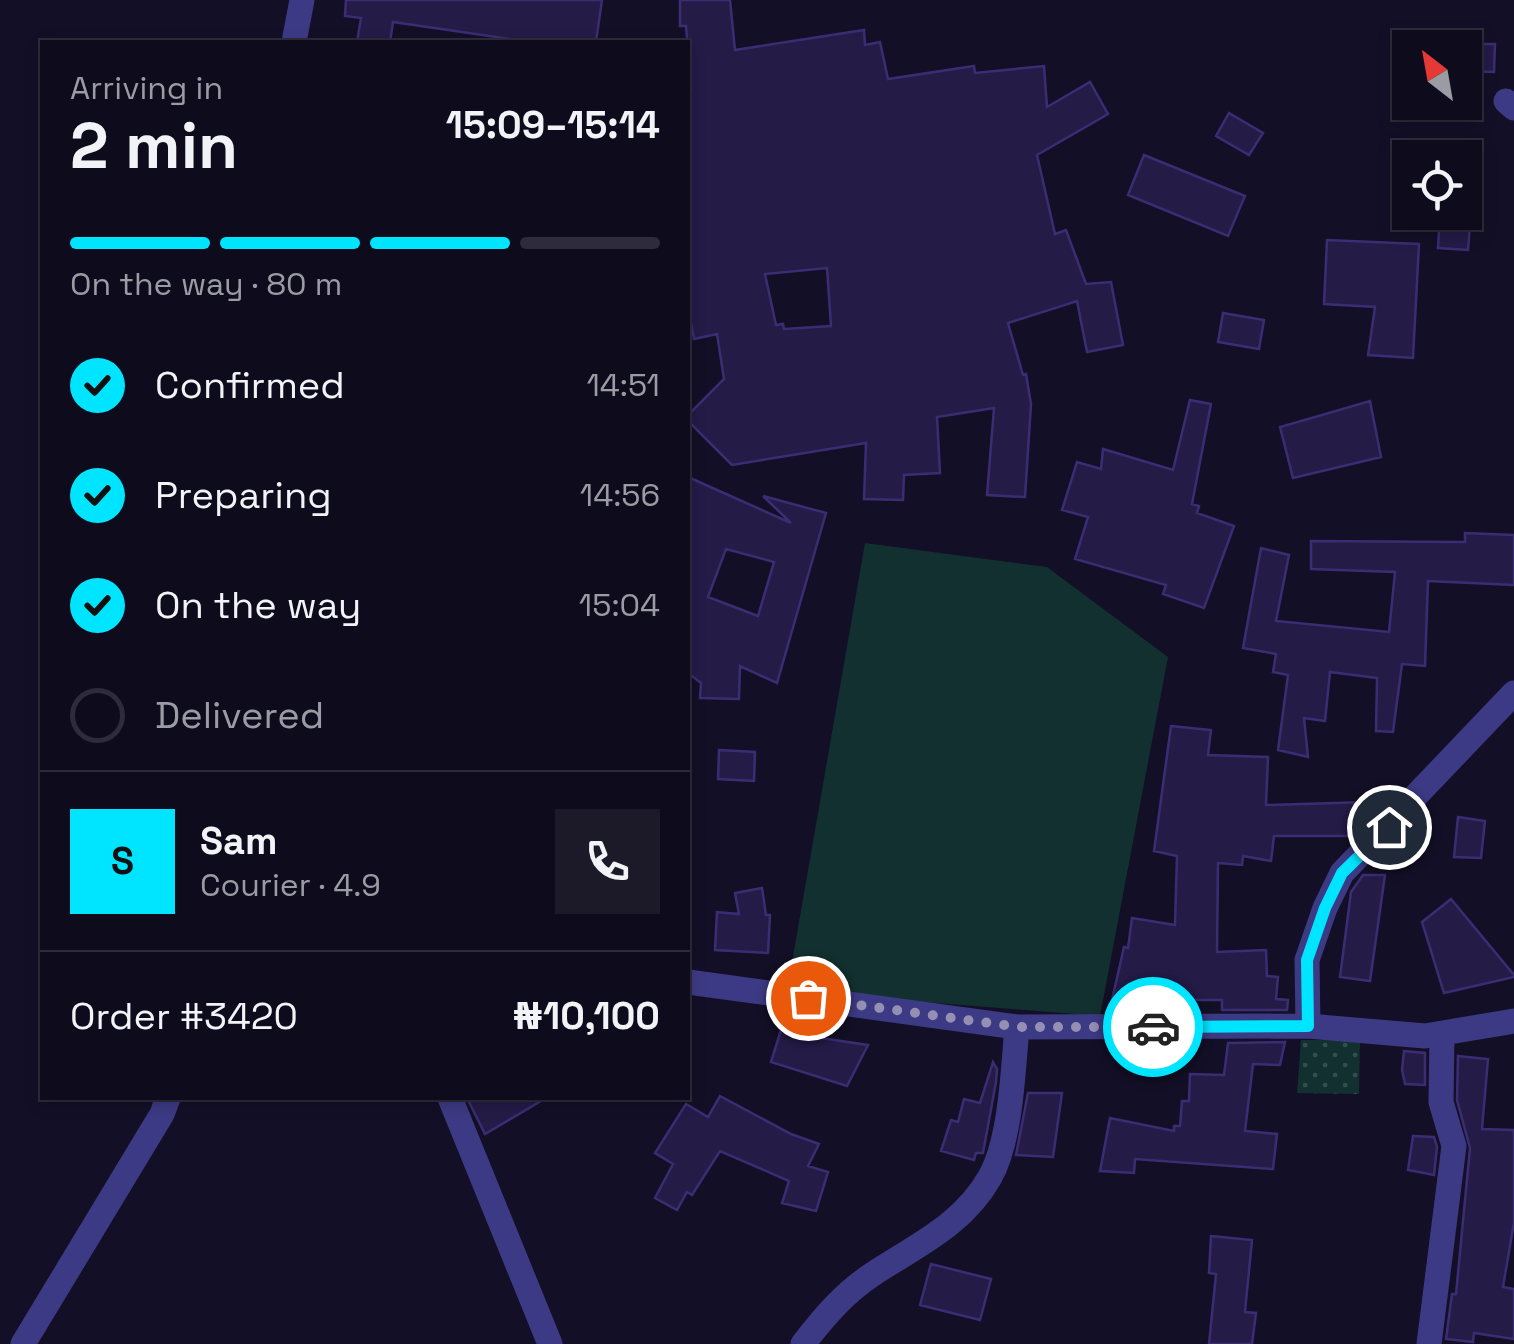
<!DOCTYPE html>
<meta charset="utf-8">
<style>
body{margin:0;font-family:"Space Grotesk",sans-serif;background:#1c1929;color:#f1f3f6;height:100vh;display:flex;flex-direction:column;font-size:38px;white-space:nowrap}
*{box-sizing:border-box;margin:0}
p{font-size:32px;color:#9b9ba3}
.icon{flex:none;width:55px;height:55px;fill:none;stroke:currentColor;stroke-width:2;stroke-linecap:round;stroke-linejoin:round}
.map{position:relative;flex:1;overflow:hidden}
.panel{position:absolute;left:40px;top:40px;width:650px;height:1060px;display:flex;flex-direction:column;background:#0e0b1c;border-radius:0px;box-shadow:0 5px 15px #0003,0 0 0 2px #2e2b3b}
.panel>*{flex:none}
.needle{width:65px;rotate:329deg}
.tools{position:absolute;left:1392px;top:30px;display:grid;gap:20px}
.tools a{display:grid;place-items:center;width:90px;height:90px;border-radius:0px;background:#0e0b1c;box-shadow:0 5px 15px #0003,0 0 0 2px #2e2b3b;font-size:50px}
.pin{position:absolute;display:grid;place-items:center;width:85px;height:85px;color:#fff;margin:-42px;border:5px solid #fff;border-radius:50%;box-shadow:0 2px 10px #0007}
.courier{position:absolute;display:grid;place-items:center;width:100px;height:100px;margin:-50px;border:8px solid #00e5ff;border-radius:50%;background:#fff;color:#222;box-shadow:0 2px 12px #0007}
.overview em{font-style:normal;font-weight:600}
.overview div{display:flex;flex-direction:column-reverse}
.overview{display:flex;align-items:center;justify-content:space-between;height:170px;padding:0 30px}
h1{font-size:65px;font-weight:600;line-height:75px}
.bar{display:grid;grid-template-columns:repeat(4,1fr);gap:15px 10px;align-content:center;height:120px;padding:0 30px}
.bar i{height:12px;border-radius:8px;background:#2e2b3b}
.bar .on{background:#00e5ff}
.bar p{grid-column:span 4}
.line{display:flex;align-items:center;gap:25px;padding:0 30px;border-top:2px solid #2e2b3b}
.line div{flex:1}
.round{display:grid;place-items:center;flex:none;width:105px;height:105px;border-radius:0px;background:#1c1929}
ol{padding:0 30px;list-style:none}
li{display:flex;align-items:center;gap:30px;height:110px}
li p{margin-inline-start:auto}
li .icon{padding:10px;border-radius:50%;background:#00e5ff;color:#111;stroke-width:4}
li:last-child{color:#9b9ba3}
li i{width:55px;height:55px;border:5px solid #2e2b3b;border-radius:50%}
.map>svg:first-child{display:block}
</style>
<div class="map">
<svg width="1514" height="1344" viewBox="0 0 1514 1344">
<defs>
<pattern id="grass-dots" width="8" height="8" patternUnits="userSpaceOnUse" patternTransform="scale(2.5)"><rect width="8" height="8" fill="#12302f"/><path d="M2 2h.1M6 6h.1" fill="none" stroke="#344d4e" stroke-width="1.8" stroke-linecap="round"/></pattern>
</defs>
<rect width="100%" height="100%" fill="#130f26"/>
<path fill="url(#grass-dots)" d="M1301,1040H1360L1359,1094L1297,1093Z"/>
<path fill="#12302f" d="M865,543L1047,567L1168,657L1100,1016L787,991Z"/>
<path fill="#241b47" stroke="#3b2d73" stroke-width="2.5" fill-rule="evenodd" d="M346,0H602L596,42H509L510,39L393,22L390,42H357L361,18L345,16Z
M680,0H730L735,50L864,30L865,45L880,42L888,79L974,66L975,73L1044,66L1047,107L1090,82L1108,114L1037,155L1055,234L1066,230L1086,284L1111,282L1123,345L1087,352L1077,301L1008,323L1023,375L1026,374L1031,404L1025,497L987,495L994,408L937,417L940,473L904,475L903,500L864,499L866,443L732,465L688,421V415L724,379L717,334L694,339L688,308V91L691,90L686,26H680ZM827,268L831,326L784,329L783,324L776,325L765,274Z
M1465,44H1495L1494,72L1465,71Z
M1229,113L1263,133L1249,155L1216,136Z
M1144,155L1245,196L1228,236L1128,195Z
M1440,212H1471L1468,250L1438,248Z
M1327,240L1419,244L1413,358L1368,355L1375,307L1324,304Z
M1223,313L1264,320L1259,349L1218,342Z
M1190,400L1211,404L1192,504L1199,506L1197,513L1234,526L1204,608L1163,594L1166,585L1075,559L1088,517L1062,510L1077,462L1101,469L1103,449L1173,470Z
M1370,401L1381,457L1293,478L1280,427Z
M688,477L791,523L763,496L826,513L777,683L740,666L739,699L700,698L701,683L688,673ZM726,549L774,562L758,616L708,597Z
M1465,533L1514,535V585L1428,581L1425,666L1402,664L1393,732L1376,731L1377,678L1330,672L1325,721L1304,718L1308,757L1278,750L1288,675L1273,672L1276,654L1243,648L1261,548L1289,555L1276,621L1389,632L1395,572L1311,569V541L1465,542Z
M1171,726L1211,730L1208,755L1268,757L1266,805L1366,802L1365,825L1355,836H1274L1271,861L1243,856L1242,865L1218,863L1217,952L1266,950L1267,976L1278,977L1276,999L1288,1000L1287,1010H1222V1000H1112L1124,947L1128,948L1132,918L1175,925L1177,856L1154,851Z
M719,750L755,752L754,781L718,779Z
M1458,817L1485,821L1481,858L1454,857Z
M1363,875H1385L1370,981L1340,977L1351,892Z
M762,888L766,915H770L768,953L715,950L717,912L739,914L735,893Z
M1451,899L1514,975V977L1444,993L1422,922Z
M781,1030L794,1034L868,1045L847,1086L771,1062Z
M1285,1042L1280,1065L1253,1064L1245,1131L1277,1134L1273,1169L1135,1159L1134,1173L1100,1171L1110,1118L1174,1131V1126H1180L1182,1101H1189L1190,1074L1224,1075L1228,1043Z
M1404,1051L1425,1053V1085L1405,1084L1402,1070Z
M1458,1056L1488,1059L1482,1129L1514,1130V1222L1503,1287L1514,1289V1339L1474,1333L1473,1342L1446,1339L1452,1294H1456L1470,1148L1457,1100Z
M993,1062L997,1069L996,1082L983,1153H976L974,1160L941,1151L951,1120L958,1122L964,1099L980,1103Z
M1028,1093H1062L1053,1157L1016,1155Z
M720,1096L791,1134L819,1144L808,1166L828,1172L816,1211L782,1203L789,1181L720,1151L692,1195L687,1192L677,1210L655,1198L673,1164L655,1153L686,1104L708,1117Z
M467,1098H546L485,1134Z
M1413,1136L1434,1137L1437,1147L1434,1175L1408,1170Z
M1211,1236L1252,1240L1245,1312L1256,1313L1252,1344H1209L1216,1274L1209,1273Z
M931,1264L991,1279L980,1320L920,1305Z"/>
<g fill="none" stroke-linecap="round" stroke-linejoin="round">
<path stroke="#3d3a85" stroke-width="25" d="M294,42L302,0
M1506,101L1514,108
M688,982L1017,1027L1308,1026L1425,1036L1514,1021
M1308,1026L1307,960L1325,908L1342,873L1514,693
M450,1098L550,1344
M23,1344L162,1114L168,1098
M803,1344C824,1317 844,1293 873,1274C917,1245 963,1225 990,1177C1011,1140 1013,1070 1017,1027
M1429,1344L1454,1146L1441,1102L1442,1034"/>
</g>
<g fill="none" stroke-linecap="round" stroke-linejoin="round">
<path stroke="#948fb3" stroke-width="10" stroke-dasharray="0 18" d="M808,998L1018,1027H1153"/>
<path stroke="#00e5ff" stroke-width="12" d="M1153,1027L1308,1026L1307,960L1325,908L1342,873L1389,827"/>
</g>
</svg>
<div class="tools">
<a><svg class="needle" viewBox="-14 -14 28 28"><path d="M0-13l5 13h-10z" fill="#e53935"/><path d="M0 13l5-13h-10z" fill="#9b9ba3"/></svg></a>
<a><svg class="icon" aria-label="locate" viewBox="0 0 24 24"><circle cx="12" cy="12" r="6"/><path d="M12 2v4M12 18v4M2 12h4M18 12h4"/></svg></a>
</div>
<div class="pin" style="left:808px;top:998px;background:#ea580c"><svg class="icon" aria-label="bag" viewBox="0 0 24 24"><path d="M5 8h14l-1 12H6zM9 8a3 3 0 0 1 6 0"/></svg></div>
<div class="pin" style="left:1389px;top:827px;background:#1f2937"><svg class="icon" aria-label="home" viewBox="0 0 24 24"><path d="M3 11l9-7 9 7M6 9v11h12V9"/></svg></div>
<div class="courier" style="left:1153px;top:1027px"><svg class="icon" aria-label="car" viewBox="0 0 24 24"><path d="M5 17H2v-5l4-1 3-4h7l3 4 3 1v5h-3M9 17h6M6 11h13"/><circle cx="7" cy="17" r="2"/><circle cx="17" cy="17" r="2"/></svg></div>
<section class="panel">
<div class="overview"><div><h1>2 min</h1><p>Arriving in</p></div><em>15:09–15:14</em></div>
<div class="bar"><i class="on"></i><i class="on"></i><i class="on"></i><i></i><p>On the way · 80 m</p></div>
<ol>
<li><svg class="icon" aria-label="check" viewBox="0 0 24 24"><path d="M5 12l5 5 9-10"/></svg>Confirmed<p>14:51</p></li>
<li><svg class="icon" aria-label="check" viewBox="0 0 24 24"><path d="M5 12l5 5 9-10"/></svg>Preparing<p>14:56</p></li>
<li><svg class="icon" aria-label="check" viewBox="0 0 24 24"><path d="M5 12l5 5 9-10"/></svg>On the way<p>15:04</p></li>
<li><i></i>Delivered</li>
</ol>
<div class="line" style="height:180px"><b class="round" style="background:#00e5ff;color:#111">S</b><div><b>Sam</b><p>Courier · 4.9</p></div><a class="round"><svg class="icon" aria-label="phone" viewBox="0 0 24 24"><path d="M5 4h4l2 5-3 2q2 4 5 5l2-3 5 2v4C11 20 4 13 5 4z"/></svg></a></div>
<div class="line" style="height:130px"><div>Order #3420</div><b>₦10,100</b></div>
</section>
</div>
